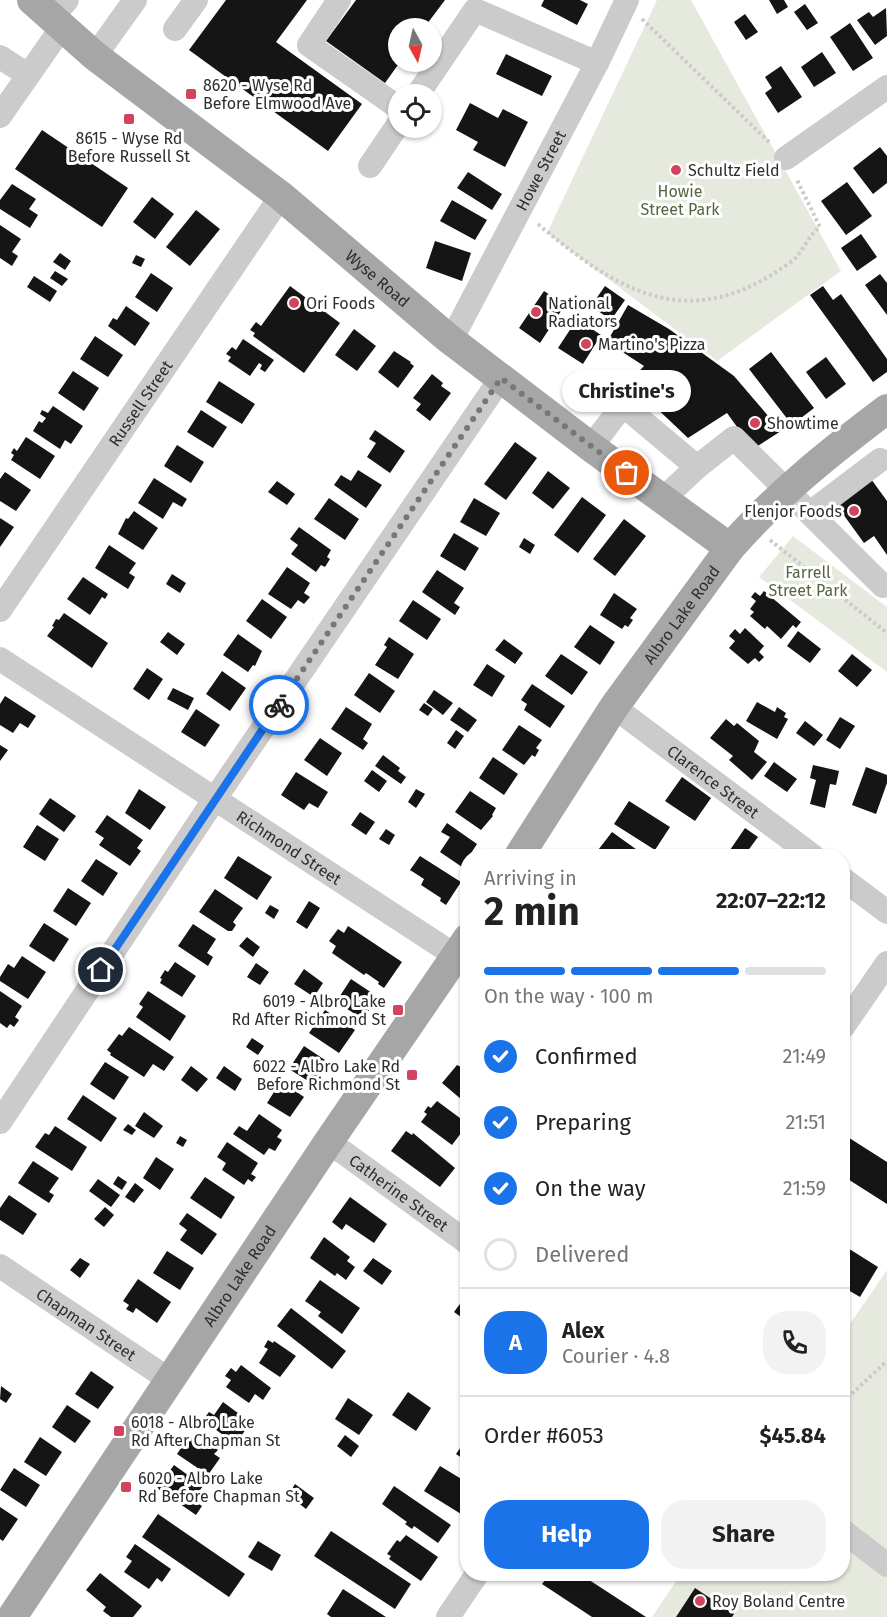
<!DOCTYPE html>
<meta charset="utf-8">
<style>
body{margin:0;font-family:"Fira Sans",sans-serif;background:#f2f2f2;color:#222;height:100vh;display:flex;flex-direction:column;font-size:22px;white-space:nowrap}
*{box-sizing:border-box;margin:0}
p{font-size:20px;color:#767676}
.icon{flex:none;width:33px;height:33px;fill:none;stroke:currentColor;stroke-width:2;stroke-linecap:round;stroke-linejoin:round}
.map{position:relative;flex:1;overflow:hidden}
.drawer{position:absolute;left:460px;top:849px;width:390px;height:732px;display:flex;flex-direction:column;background:#fff;border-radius:24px;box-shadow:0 2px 4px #0004}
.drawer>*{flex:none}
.needle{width:39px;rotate:172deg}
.tools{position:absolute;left:388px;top:18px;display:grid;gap:12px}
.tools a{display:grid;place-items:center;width:54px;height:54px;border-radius:50%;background:#fff;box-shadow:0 2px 4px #0004;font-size:30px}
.pin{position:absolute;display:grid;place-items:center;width:51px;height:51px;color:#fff;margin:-26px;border:3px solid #fff;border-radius:50%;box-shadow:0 2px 6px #0007}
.courier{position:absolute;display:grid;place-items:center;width:60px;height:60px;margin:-30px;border:4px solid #1a73e8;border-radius:50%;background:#fff;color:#222;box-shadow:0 2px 8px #0007}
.bubble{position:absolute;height:42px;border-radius:21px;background:#fff;box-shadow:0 2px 4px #0004;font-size:20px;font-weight:700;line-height:42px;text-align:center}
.headline em{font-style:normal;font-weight:700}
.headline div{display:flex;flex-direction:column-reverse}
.headline{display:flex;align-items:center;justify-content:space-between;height:102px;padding:0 24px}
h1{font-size:39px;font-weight:700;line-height:45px}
.bar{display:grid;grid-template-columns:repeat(4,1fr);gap:9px 6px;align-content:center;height:72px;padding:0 24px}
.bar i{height:8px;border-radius:4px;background:#e0e0e0}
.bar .current{background:#1a73e8}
.bar p{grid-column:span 4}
.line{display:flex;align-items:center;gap:15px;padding:0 24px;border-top:2px solid #e0e0e0}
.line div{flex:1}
.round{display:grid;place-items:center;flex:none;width:63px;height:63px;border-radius:24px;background:#f2f2f2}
ol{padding:0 24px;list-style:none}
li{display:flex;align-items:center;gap:18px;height:66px}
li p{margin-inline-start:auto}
li .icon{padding:6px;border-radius:50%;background:#1a73e8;color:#fff;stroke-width:4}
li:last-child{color:#767676}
li i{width:33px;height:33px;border:3px solid #e0e0e0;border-radius:50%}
.button{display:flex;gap:12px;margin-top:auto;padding:12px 24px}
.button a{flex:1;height:69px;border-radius:24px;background:#1a73e8;color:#fff;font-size:24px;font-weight:700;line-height:69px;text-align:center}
.button a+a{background:#f2f2f2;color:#222}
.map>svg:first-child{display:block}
</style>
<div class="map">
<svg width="887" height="1617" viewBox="0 0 887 1617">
<rect width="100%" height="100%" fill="#fff"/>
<path fill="#e6eade" d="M657,0H691L841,271L717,361L547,233Z
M793,536L887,607V672L759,577Z
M887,1270V1617H652L681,1574H843V1334Z"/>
<path fill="#151515" d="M226,0H307L276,42L362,104L328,151L189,50Z
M356,0H445L424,28H399L400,62L385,83L326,41Z
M544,0H580L588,4L577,25L541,6Z
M769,0H784L788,7L777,14Z
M805,4L818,23L807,30L794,12Z
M886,8L887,36L875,45L857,20L869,12L873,17Z
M745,14L758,32L746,40L734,22Z
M850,23L873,58L853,71L830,37Z
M822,52L836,73L814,87L801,67Z
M506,54L552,76L542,96L496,74Z
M781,66L802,97L778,113L765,93L772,88L765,77Z
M470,103L498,118L503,109L528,122L505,167L473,150L478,142L456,130Z
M42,130L128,188L102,227L15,169Z
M880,147L887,156V183L873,194L853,168Z
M468,172L502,194L492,210L457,188Z
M847,182L872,216L846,235L821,201Z
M12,184L36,199L29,209L38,215L30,228L0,209V200Z
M152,197L174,214L155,239L133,222Z
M452,200L487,220L475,240L440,221Z
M196,210L220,229L190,266L166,247Z
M0,225L21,239L12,252L18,256L12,266L0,258Z
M861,234L877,257L857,271L841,248Z
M435,241L471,253L462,281L426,268Z
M60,253L71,261L65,270L53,262Z
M136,255L145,259L141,267L132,263Z
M55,271L68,279L62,286L50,278Z
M151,273L173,288L157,312L135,297Z
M880,274L887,283V315L865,285Z
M34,276L57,291L50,302L27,287Z
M290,286L340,323L304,373L253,336L255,333L250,330L256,322L261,326Z
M605,286L625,300L611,320L591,306Z
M823,286L833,300L841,294L887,359V372L873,382L810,295Z
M544,291L565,305L540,343L519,328Z
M628,305L669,329L734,376L781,431L753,449L727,413L688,438L629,382L644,366L607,342Z
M126,306L150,323L135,346L108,326L113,318L117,320Z
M577,319L601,335L583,364L558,348Z
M354,329L376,346L357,371L335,355Z
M95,336L123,355L108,377L80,359Z
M243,339L274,360L265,372L260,369L262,365L259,363L250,376L228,361L231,357L226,354L232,347L236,350Z
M394,351L411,362L410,363L414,366L398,388L378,372Z
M771,352L814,408L792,425L749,369Z
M826,357L846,384L826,399L806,372Z
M73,371L99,388L84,411L58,393Z
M432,374L443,383L441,386L451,393L430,421L416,410L421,404L413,398Z
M219,381L255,404L242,424L206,402Z
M53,406L83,426L71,444L65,440L60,449L33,431L39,421L42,423L46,418L40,414L42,410L48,413Z
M201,410L227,427L213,448L187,432Z
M375,430L405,451L390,473L367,457L376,443L369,439Z
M26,437L55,456L40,479L11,460L14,455L11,453L14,448L17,451Z
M515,442L537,458L506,500L484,484Z
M177,445L204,462L191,483L164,466Z
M358,470L382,485L366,508L334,485L341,475L351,481Z
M548,471L570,488L553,509L532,493Z
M5,472L31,490L16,511L0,501V479Z
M154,478L187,499L182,507L173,502L163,519L138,503Z
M871,479L887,501V555L874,536L864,543L835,503Z
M277,481L295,494L287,505L268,492Z
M582,497L606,515L578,553L554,535Z
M329,498L359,519L345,540L314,519Z
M474,498L500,513L486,536L460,522Z
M134,511L158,528L143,550L118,534L126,518L128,519Z
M0,518L14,527L0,547Z
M624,519L646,536L615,576L593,559Z
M299,527L331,550L327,557L330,559L325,567L321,565L316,572L291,554L298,545L290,539Z
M454,533L479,548L465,571L440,556Z
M524,538L535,545L530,554L519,547Z
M109,545L136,563L129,573L135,577L128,589L95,568Z
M287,567L310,583L304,593L310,597L304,604L298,600L291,609L268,594Z
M437,570L464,588L454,603L460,607L455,615L422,592Z
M172,574L186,583L180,593L166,584Z
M83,577L108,594L105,599L102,597L90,615L67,599Z
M764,591L801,622L796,628L793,625L781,639L767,626L765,629L750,616L754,612L750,609L756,601L751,597L755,592L760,596Z
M614,593L637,609L630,618L633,620L628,627L625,625L622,629L600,615Z
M262,599L287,617L271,639L246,621Z
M413,600L441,619L427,640L399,621Z
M64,613L108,643L92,668L47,636L54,627L52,626L56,619L59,620Z
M590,625L615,642L600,665L574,647Z
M745,628L764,646L759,652L764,657L759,662L755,658L748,664L729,648L735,641L729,636L735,629L740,634Z
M798,631L821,649L810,663L787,646Z
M168,632L185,644L177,655L160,642Z
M238,634L262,651L255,666L253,665L248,672L223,655Z
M389,637L414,654L398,679L375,665L387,647L384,645Z
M504,639L523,653L515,664L495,650Z
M561,654L588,672L572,695L545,676Z
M852,654L872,670L857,687L838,671Z
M487,664L505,676L492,697L473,685Z
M147,668L163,679L149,700L133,689Z
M222,671L246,688L230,711L206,694Z
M369,673L395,691L380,713L354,695Z
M532,684L565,706L550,728L524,710L527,704L521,700Z
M173,688L194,698L188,710L167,699Z
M434,690L453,703L443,715L426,702Z
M5,696L36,716L28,728L20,723L13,733L0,725V704Z
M757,702L775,712L777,707L786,713L784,717L788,719L777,739L746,721Z
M424,703L433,709L428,716L419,710Z
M346,707L372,724L363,739L368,743L363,750L331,729Z
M459,707L477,720L468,732L450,720Z
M196,709L220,725L205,747L181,732Z
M840,717L855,726L840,749L826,740Z
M726,719L734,726L737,723L759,741L754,752L767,762L752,780L729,760L733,756L710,738Z
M805,721L823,735L814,746L796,733Z
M519,725L542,740L536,748L539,750L535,757L532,755L524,765L502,750Z
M456,730L464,736L455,749L447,743Z
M320,738L342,753L327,776L304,760Z
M0,745L8,750L0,761Z
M383,755L400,768L398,771L406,777L401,784L375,766Z
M493,757L518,774L504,795L479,778Z
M774,762L797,779L787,792L764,776Z
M813,765L839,771L836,785L830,784L825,808L810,804L816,780L810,778Z
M866,767L887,775V783L876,814L852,805Z
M372,770L387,781L379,792L364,781Z
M296,772L328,792L318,808L309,803L304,810L281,795Z
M682,777L711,798L695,821L665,801Z
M139,789L166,807L150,830L125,813Z
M416,789L425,794L416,808L408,802Z
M470,791L496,808L492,815L493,816L481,830L455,812Z
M50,798L76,816L64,832L39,814Z
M629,801L670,827L655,850L614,824Z
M360,812L375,822L366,835L351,825Z
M107,815L143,840L137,848L141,851L130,866L99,845L104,838L95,832Z
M447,823L477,844L462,867L440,852L450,837L441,832Z
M37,825L59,839L45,861L23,847Z
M745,828L758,837L744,856H740L730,850Z
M386,829L395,835L389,845L379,839Z
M612,832L640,852L637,856H599L595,854Z
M238,856L272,877L257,900L224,878Z
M420,856L461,882L446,905L440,901L441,898L421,885L424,879L410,870Z
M96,859L118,873L103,896L81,881Z
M68,888L91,903L76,926L53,911Z
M215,889L243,908L233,922L236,925L232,931H228L199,912Z
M309,901L320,908L307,929L296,922Z
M270,905L279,910L274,919L265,913Z
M44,923L69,939L54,962L29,946Z
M193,924L216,939L207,953L213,957L208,966L178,946Z
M348,926L402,962L384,988L378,984L379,982L366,973L364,975L332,953L336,946L329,941L338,929L344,933Z
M247,937L260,947L253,957L239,946Z
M22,956L46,972L28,999L0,981V977L8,964L14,968Z
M175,962L196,976L182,997L160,983L162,979L160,978L165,970L168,972Z
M256,963L269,972L260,985L247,977Z
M304,969L323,983L314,997L294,984Z
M351,979L378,997L363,1019L336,1002Z
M0,991L22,1006L15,1017L19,1020L14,1027L10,1024L7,1028L0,1023Z
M148,991L186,1016L170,1041L136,1017L143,1007L139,1004Z
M325,1010L355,1030L339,1053L309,1033Z
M129,1027L174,1057L164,1071L153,1064L144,1077L110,1055L111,1053L107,1050L119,1034L122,1036Z
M252,1038L264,1046L258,1055L246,1047Z
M304,1046L328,1062L313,1084L289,1069Z
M105,1062L129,1077L114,1100L90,1084Z
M457,1065L468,1070V1105L442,1083Z
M191,1066L208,1079L197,1092L181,1080Z
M224,1066L242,1079L235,1091L216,1078Z
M281,1081L304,1097L290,1117L267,1103Z
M83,1095L117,1118L101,1142L67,1119Z
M437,1101L468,1124L452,1145L421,1122L427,1114L424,1112L428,1106L431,1108Z
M144,1112L163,1126L154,1138L135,1126Z
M259,1114L282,1130L277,1137L282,1140L275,1151L269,1148L264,1155L233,1134L239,1126L247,1131Z
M128,1124L136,1130L132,1135L123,1130Z
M55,1126L87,1147L72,1171L35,1147L45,1133L49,1135Z
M406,1131L412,1135L413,1133L455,1168L440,1187L391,1151Z
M843,1134L887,1162V1204L843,1176Z
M180,1136L187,1140L183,1147L176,1143Z
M227,1142L258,1163L251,1174L256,1177L252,1182L248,1179L244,1185L222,1170L226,1163L217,1157Z
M156,1157L174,1169L160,1190L143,1178Z
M33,1161L59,1178L49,1192L54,1195L49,1203L18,1183Z
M118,1176L127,1182L122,1190L113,1184Z
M205,1177L235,1197L221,1219L190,1198Z
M98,1179L120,1195L111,1207L89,1191Z
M135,1183L144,1190L134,1203L125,1197Z
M9,1195L37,1214L23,1235L0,1220V1208Z
M350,1197L387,1224L374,1243L346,1224L342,1230L332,1222Z
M105,1207L114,1215L104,1227L94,1219Z
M187,1213L217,1234L202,1255L180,1240L187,1230L179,1224Z
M324,1237L350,1257L347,1261L355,1267L346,1280L337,1273L335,1276L310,1258Z
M843,1245L878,1267L860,1297L843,1287Z
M167,1251L194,1268L180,1290L153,1273Z
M80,1258L90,1264L80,1278L70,1270Z
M373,1258L392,1271L382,1285L363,1271Z
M138,1279L171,1302L157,1323L136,1308L133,1313L126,1309L129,1305L123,1301Z
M320,1280L360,1308L342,1334L318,1316L321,1312L305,1301Z
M468,1293V1322L454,1312Z
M291,1308L346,1351L332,1369L277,1326Z
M268,1340L273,1343L274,1341L296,1356L280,1377L259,1363L268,1349L264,1347Z
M241,1365L271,1388L263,1400L255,1394L249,1403L226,1387L231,1380L225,1376L231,1368L236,1372Z
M91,1371L114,1387L98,1409L75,1394Z
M1,1386L12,1394L6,1403L0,1399Z
M408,1392L431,1408L416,1431L392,1415Z
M348,1398L373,1415L359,1435L335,1419Z
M223,1402L246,1419L242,1424L247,1428L235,1444L203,1420L209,1412L214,1415Z
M67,1405L91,1421L75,1443L52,1427Z
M345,1435L359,1446L351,1457L337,1446Z
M189,1436L206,1448L209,1443L218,1450L214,1454L220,1458L208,1475L177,1454Z
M40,1437L62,1452L46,1476L24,1462Z
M463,1444L468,1447V1462L456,1454Z
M174,1465L203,1486L193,1500L202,1506L196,1515L157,1488Z
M440,1466L468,1483V1502L461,1514L424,1491Z
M14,1468L40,1485L26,1507L0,1490Z
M295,1484L314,1498L306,1509L288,1495Z
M394,1486L451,1525L438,1543L414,1526L412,1529L405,1524L407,1522L382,1504Z
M0,1507L18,1519L3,1541L0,1539Z
M158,1514L245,1574L229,1597L142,1537Z
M331,1531L411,1584L395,1609L314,1556Z
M406,1535L438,1557L421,1581L389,1559L391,1556L387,1554L397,1540L400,1542Z
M258,1541L281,1555L272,1571L248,1557Z
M135,1544L171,1569L162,1582L157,1578L149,1589L124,1572L132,1561L126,1557Z
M100,1573L142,1606L133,1617H111L103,1611L106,1607L86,1590Z
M550,1574H580L646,1617H592L542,1584Z
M695,1588L734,1614L732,1617H676Z
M343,1589L386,1617H331L327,1614Z"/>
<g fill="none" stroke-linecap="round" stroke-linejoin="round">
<path stroke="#cbcbcb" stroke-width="4" stroke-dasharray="3 3" stroke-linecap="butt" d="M642,19L770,143
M538,224C613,287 682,333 776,272C783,267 793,262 798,255C806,245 810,234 820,227L796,178
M770,540L887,633
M843,1402L887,1361"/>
<g stroke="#cbcbcb" stroke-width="24">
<path d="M339,0L309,45L399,108"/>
<path d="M51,18L67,0"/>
<path d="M175,29L196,0"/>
<path d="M95,56L135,0"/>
<path d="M0,57L28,75"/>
<path d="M418,94L475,10L597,63"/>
<path d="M0,116L62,27"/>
<path d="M786,158L887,87"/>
<path d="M370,166L399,123"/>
<path id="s1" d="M448,338L457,329L597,63L627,0"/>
<path d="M591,447L623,405L697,467"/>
<path d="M663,499L697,467L734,438L883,586"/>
<path d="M810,513L880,460"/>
<path id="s2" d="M0,610L281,196"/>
<path id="s3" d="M0,659L456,956"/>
<path id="s4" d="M614,707L813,856"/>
<path d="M843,879L887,912"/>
<path d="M843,1027L887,963"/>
<path d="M0,1122L214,800L501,378"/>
<path id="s5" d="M327,1144L343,1152L468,1243"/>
<path id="s6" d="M0,1266L171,1381"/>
<path d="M843,1531L887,1565"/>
<path d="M448,1617L477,1574"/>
</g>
<g stroke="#a6a6a6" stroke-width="30">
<path id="s7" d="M32,0L95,56L281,196L448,338L591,447L730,548"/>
<path id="s8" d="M519,856L614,707L730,548C776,495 830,452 887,409"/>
<path id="s9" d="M12,1617L327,1144L468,938"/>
</g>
</g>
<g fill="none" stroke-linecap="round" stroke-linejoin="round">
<path stroke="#777" stroke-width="6" stroke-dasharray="0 10.8" d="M279,705L501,378L627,473"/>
<path stroke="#1a73e8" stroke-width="8" d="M101,970L279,705"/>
</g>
<g fill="#d2445e" stroke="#fff" stroke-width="2">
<rect x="185" y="88" width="12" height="12" rx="3"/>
<rect x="123" y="113" width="12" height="12" rx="3"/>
<circle cx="676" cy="170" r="6"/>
<circle cx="294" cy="303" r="6"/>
<circle cx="536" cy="312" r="6"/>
<circle cx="586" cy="344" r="6"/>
<circle cx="755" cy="423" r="6"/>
<circle cx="854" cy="511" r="6"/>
<rect x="392" y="1004" width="12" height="12" rx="3"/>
<rect x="406" y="1069" width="12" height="12" rx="3"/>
<rect x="113" y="1425" width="12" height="12" rx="3"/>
<rect x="120" y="1481" width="12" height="12" rx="3"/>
<circle cx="700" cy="1601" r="6"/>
</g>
<g text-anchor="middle" stroke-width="6" stroke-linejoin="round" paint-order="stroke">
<g font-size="16" fill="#2e2e2e" stroke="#fff" text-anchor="start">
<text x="203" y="91">8620 - Wyse Rd<tspan x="203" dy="18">Before Elmwood Ave</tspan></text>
<text x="129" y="144" text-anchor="middle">8615 - Wyse Rd<tspan x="129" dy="18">Before Russell St</tspan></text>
<text x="688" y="176">Schultz Field</text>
<text x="306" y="309">Ori Foods</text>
<text x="548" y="309">National<tspan x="548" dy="18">Radiators</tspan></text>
<text x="598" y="350">Martino's Pizza</text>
<text x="767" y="429">Showtime</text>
<text x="842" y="517" text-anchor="end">Flenjor Foods</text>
<text x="386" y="1007" text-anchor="end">6019 - Albro Lake<tspan x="386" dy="18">Rd After Richmond St</tspan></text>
<text x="400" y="1072" text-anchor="end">6022 - Albro Lake Rd<tspan x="400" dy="18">Before Richmond St</tspan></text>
<text x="131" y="1428">6018 - Albro Lake<tspan x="131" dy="18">Rd After Chapman St</tspan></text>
<text x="138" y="1484">6020 - Albro Lake<tspan x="138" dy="18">Rd Before Chapman St</tspan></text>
<text x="712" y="1607">Roy Boland Centre</text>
</g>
<g font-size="16" fill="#2e2e2e" stroke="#fff">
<text dy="6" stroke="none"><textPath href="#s1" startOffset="192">Howe Street</textPath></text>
<text dy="6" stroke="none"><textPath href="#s7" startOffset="444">Wyse Road</textPath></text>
<text dy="6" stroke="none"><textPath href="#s2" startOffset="250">Russell Street</textPath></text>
<text dy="6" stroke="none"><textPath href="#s8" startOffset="291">Albro Lake Road</textPath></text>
<text dy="6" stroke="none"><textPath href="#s4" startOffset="124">Clarence Street</textPath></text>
<text dy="6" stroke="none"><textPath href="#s3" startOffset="345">Richmond Street</textPath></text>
<text dy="6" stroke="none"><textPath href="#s5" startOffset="87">Catherine Street</textPath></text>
<text dy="6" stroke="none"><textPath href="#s9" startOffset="410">Albro Lake Road</textPath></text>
<text dy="6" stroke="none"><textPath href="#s6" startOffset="104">Chapman Street</textPath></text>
</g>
<g font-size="16" fill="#566541" stroke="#fff">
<text x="680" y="197">Howie<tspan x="680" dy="18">Street Park</tspan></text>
<text x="808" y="578">Farrell<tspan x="808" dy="18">Street Park</tspan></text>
</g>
</g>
</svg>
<div class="tools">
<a><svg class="needle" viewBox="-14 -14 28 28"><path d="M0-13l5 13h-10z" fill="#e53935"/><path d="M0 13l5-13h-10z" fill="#767676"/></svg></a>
<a><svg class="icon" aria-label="locate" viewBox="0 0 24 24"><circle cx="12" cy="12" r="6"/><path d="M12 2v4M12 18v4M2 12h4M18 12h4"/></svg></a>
</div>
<div class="pin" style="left:627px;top:473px;background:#ea580c"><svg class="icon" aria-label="bag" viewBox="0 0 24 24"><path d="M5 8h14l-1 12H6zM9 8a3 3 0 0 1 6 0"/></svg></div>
<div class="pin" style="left:101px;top:970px;background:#1f2937"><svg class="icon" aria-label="home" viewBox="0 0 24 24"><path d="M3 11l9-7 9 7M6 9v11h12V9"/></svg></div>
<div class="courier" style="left:279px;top:705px"><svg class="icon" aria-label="bike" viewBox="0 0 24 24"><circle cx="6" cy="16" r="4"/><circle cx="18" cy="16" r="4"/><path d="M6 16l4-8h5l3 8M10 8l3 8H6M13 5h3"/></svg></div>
<div class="bubble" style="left:562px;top:370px;width:129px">Christine's</div>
<section class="drawer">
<div class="headline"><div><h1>2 min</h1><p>Arriving in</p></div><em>22:07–22:12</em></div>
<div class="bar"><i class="current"></i><i class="current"></i><i class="current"></i><i></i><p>On the way · 100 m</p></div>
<ol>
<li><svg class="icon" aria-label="check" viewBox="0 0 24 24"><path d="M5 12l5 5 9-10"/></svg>Confirmed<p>21:49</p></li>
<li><svg class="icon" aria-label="check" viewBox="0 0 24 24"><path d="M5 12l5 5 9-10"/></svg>Preparing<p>21:51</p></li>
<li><svg class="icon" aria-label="check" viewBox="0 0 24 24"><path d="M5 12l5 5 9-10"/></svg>On the way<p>21:59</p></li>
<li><i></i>Delivered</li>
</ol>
<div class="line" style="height:108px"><b class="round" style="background:#1a73e8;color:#fff">A</b><div><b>Alex</b><p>Courier · 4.8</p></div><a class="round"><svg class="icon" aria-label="phone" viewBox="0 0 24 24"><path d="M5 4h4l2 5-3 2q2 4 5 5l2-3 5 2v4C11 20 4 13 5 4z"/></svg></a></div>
<div class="line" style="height:78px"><div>Order #6053</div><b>$45.84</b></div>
<div class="button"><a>Help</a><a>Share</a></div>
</section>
</div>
